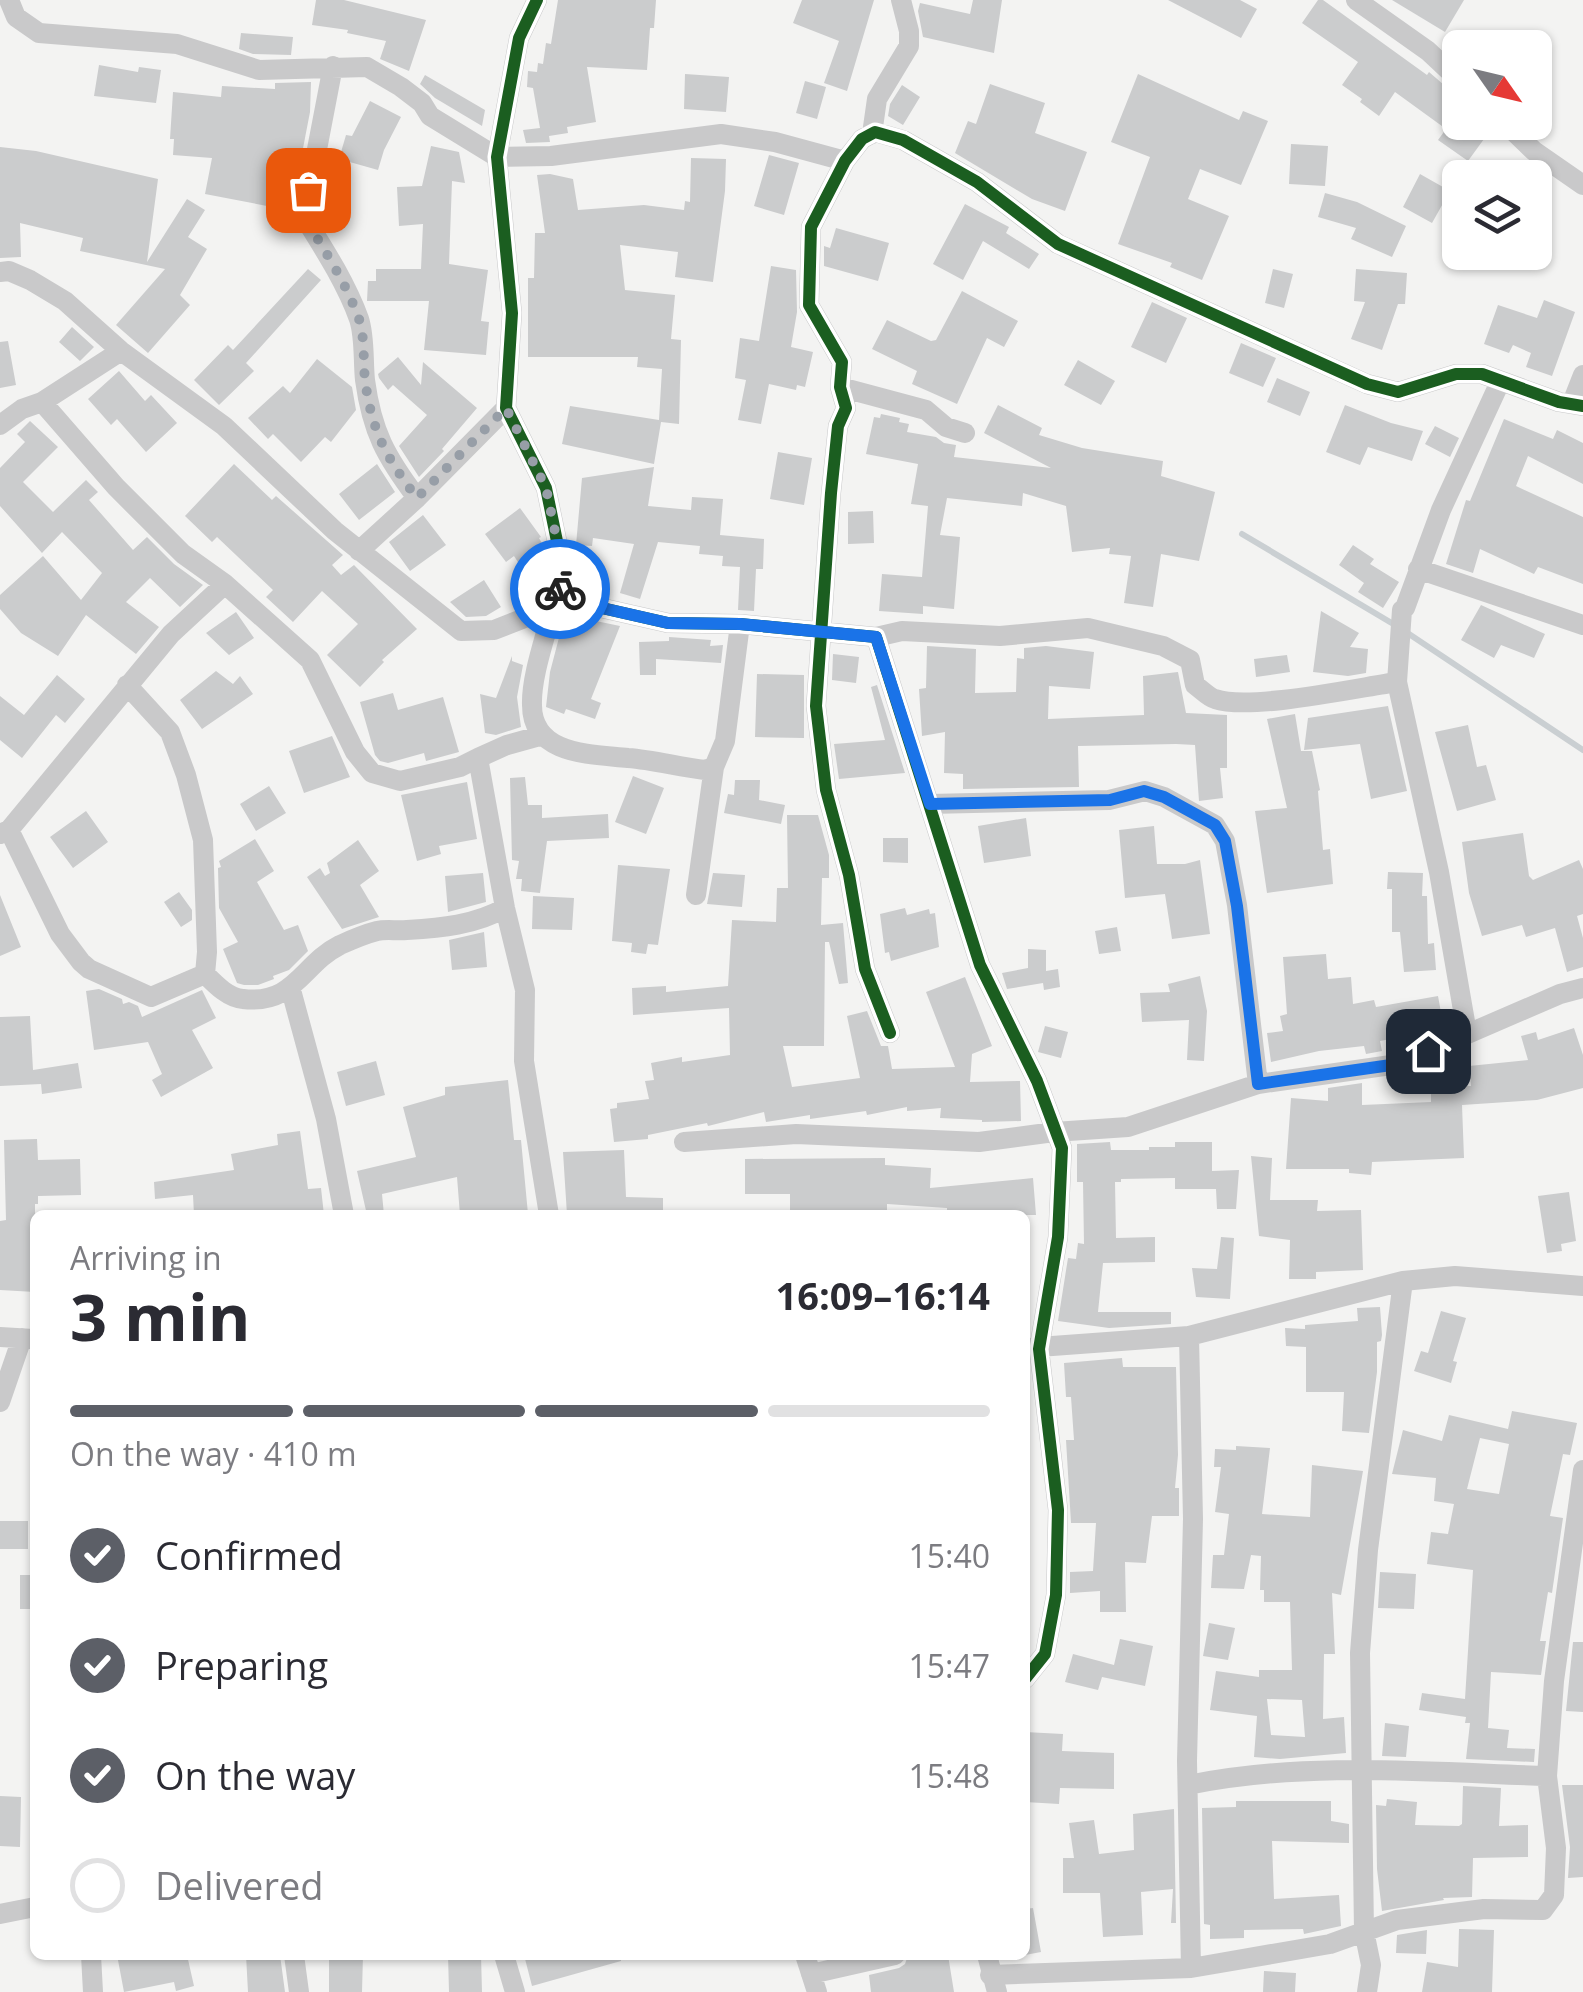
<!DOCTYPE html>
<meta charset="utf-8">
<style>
body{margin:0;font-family:"Open Sans",sans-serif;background:#f7f7f7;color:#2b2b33;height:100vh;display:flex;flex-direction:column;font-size:38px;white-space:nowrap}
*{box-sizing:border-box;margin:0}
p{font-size:32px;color:#7c7c81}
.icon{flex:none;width:55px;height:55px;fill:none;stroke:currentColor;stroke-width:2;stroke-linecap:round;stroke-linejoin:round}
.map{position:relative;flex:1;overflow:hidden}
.details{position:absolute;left:30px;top:1210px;width:1000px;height:750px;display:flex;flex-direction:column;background:#fff;border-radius:15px;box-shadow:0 2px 8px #0004}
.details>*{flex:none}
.needle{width:65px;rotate:124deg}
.tools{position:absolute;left:1442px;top:30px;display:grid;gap:20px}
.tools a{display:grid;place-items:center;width:110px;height:110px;border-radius:15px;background:#fff;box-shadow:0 2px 8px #0004;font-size:50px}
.pin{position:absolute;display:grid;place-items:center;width:85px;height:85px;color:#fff;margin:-42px;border-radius:20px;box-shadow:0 5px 15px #0006}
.courier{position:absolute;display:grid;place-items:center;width:100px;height:100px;margin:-50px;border:8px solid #1a73e8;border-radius:50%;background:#fff;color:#222;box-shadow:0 2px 12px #0007}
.head em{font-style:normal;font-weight:700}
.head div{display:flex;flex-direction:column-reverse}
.head{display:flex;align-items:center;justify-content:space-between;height:170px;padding:0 40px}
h1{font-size:65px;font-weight:700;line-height:75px}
.bar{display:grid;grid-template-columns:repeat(4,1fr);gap:15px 10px;align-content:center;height:120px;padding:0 40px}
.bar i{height:12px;border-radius:8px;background:#e1e1e2}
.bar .active{background:#5c5f67}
.bar p{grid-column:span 4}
ol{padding:0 40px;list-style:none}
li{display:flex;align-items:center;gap:30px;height:110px}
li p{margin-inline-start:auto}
li .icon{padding:10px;border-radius:50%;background:#5c5f67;color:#fff;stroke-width:4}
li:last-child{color:#7c7c81}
li i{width:55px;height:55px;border:5px solid #e1e1e2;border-radius:50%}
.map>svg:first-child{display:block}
</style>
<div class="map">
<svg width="1583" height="1992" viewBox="0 0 1583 1992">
<rect width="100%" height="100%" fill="#f3f3f2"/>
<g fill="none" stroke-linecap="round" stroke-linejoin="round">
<path stroke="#cacfd2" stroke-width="6" d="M1242,534L1395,625
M1406,632L1583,750"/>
</g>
<path fill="#cbcccd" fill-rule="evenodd" d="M316,0H344L426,20L409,71L380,59L386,41L347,33L348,30L312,25Z
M558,0H656L654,28H650L647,70L587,67L596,122L567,127L568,133L549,136L550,142L526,143L523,130L540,128L533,88L527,87L528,71L537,72L538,63L543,64L546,43L551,44Z
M802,0H874L847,91L824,83L839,41L793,23Z
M973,0H1002L994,53L923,37L918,11L920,3L970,14Z
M1168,0H1240L1257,9L1241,38Z
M1318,0H1323L1427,75L1429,72L1451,91L1460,95V122H1491L1492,128L1468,161L1438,140L1446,129L1395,92L1379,116L1360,102L1362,99L1342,85L1358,62L1302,23Z
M1392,0H1464L1445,32Z
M241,33L293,37L291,55L253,54L239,49Z
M99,65L138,72L139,67L161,70L156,103L94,96Z
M685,74L729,77L726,112L684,109Z
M1138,74L1239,120L1243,111L1268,121L1241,185L1200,169L1188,199L1229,216L1202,280L1170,267L1172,263L1118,244L1150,157L1111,142Z
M425,75L485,110L482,126L435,98L420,84Z
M805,81L826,87L817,119L796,113Z
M311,82L310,112L299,169L287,168L283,216L267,215V206L205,194L212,158L173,155L174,139H170L173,92L221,97L222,86L275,89V83Z
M990,84L1045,103L1035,133L1087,152L1065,211L1032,199L955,153L968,121L976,124Z
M902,85L920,97L903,125L888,116L890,104Z
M370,101L401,117L384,150L378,170L339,159L346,135L352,136Z
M1291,144L1328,146L1325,186L1289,184Z
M431,146L459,152L465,183L452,181L449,264L488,270L481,321L489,322L486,355L424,350L429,301H367L368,281H376V269H421L423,224L399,226L397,187L422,186Z
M0,147L36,151L158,179L147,262L187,199L205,210L188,237L207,249L180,295L190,305L148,353L116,325L165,269L80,251L83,238L20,223L21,257L0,258Z
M769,155L799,163L784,215L754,206Z
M691,158L726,159L725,191L713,282L675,277L678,252L620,245L625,290L675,295L671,339L681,340L679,424L661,422L654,464L562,444L570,406L659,420L662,369L637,367L638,357H528V278H534L535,233H545L537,175L550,174L573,179L578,210L644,205L684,210L685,201L690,202Z
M1420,174L1450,191L1432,223L1403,207Z
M1325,193L1357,202L1406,226L1392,257L1351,239L1356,228L1318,217Z
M965,204L1009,227L1006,233L1039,254L1029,269L983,241L963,280L933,264Z
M836,228L889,243L878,281L824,266V246L830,248Z
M771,266L796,270L797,312L791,347L813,352L805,387L797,385L796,390L769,384L761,424L738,420L746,380L735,378L740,338L759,341Z
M308,269L321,280L246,363L254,371L219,405L194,380L228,345L233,350Z
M1273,269L1293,274L1284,308L1265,303Z
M1356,269L1407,273L1405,304H1398L1382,350L1351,339L1365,302L1354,301Z
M962,291L1018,321L1004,347L987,338L957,404L912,384L917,371L872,349L887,320L931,341L936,340Z
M1544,300L1575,312L1552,376L1526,367L1531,353L1513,345L1509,353L1484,344L1498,305L1537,318Z
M1152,302L1187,318L1166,363L1131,347Z
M72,327L94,347L80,361L59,342Z
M8,341L16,385L0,388V342Z
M1241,343L1276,358L1263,387L1229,373Z
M398,357L421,385L423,362L477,408L442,449L444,451L419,477L399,446L427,415L393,385L388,390L379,378L378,374Z
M317,359L352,387L356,410L331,442L325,437L301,462L273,434L268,439L248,418L283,386L290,393Z
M1078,360L1115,381L1101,405L1064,385Z
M119,371L145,401L151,395L177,423L146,452L117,419L111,425L88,399Z
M1277,378L1310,392L1300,416L1267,402Z
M998,405L1042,428L1039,435L1082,448L1163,461L1161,476L1215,492L1199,561L1161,554L1153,607L1124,603L1131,556L1109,554L1110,548L1072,552L1066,506L1023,493L1022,506L947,498L940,535L960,537L954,609L923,606V614L879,611L882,574L922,577L928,506L911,504L918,464L866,454L874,417L880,418L881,414L900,418L899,422L909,424L907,432L936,437L944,443L956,445L954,457L1051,468L984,433Z
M1345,405L1391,423L1423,431L1412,461L1368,447L1360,465L1326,452Z
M1504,419L1553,439L1557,430L1583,443V484L1528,456L1516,486L1583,517V584L1538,567L1534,574L1480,549L1473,573L1446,564L1466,500L1470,501Z
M30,421L58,447L23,482L53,512L86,480L98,492L89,500L133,550L147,537L174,564L203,585L180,607L150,578L126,602L159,627L136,654L86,615L58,656L21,633L0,609V595L43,556L81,600L102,573L62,532L42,553L0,506V468L25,442L17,434Z
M1435,426L1459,438L1450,457L1425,444Z
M778,452L812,458L804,505L770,499Z
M234,464L272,500L276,496L343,555L332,565L341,575L354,565L417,629L382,660L384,662L360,687L327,655L358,624L322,591L293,622L266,597L273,590L217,537L212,542L185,516Z
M377,464L395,492L359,520L339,494Z
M654,467L648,506L691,510L692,497L723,499L720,535L764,539L763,569H756L754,611L738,610L740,567L722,566L723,556L699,554L700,546L658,542L640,599L620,593L634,544L593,538L592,546L576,545L582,478Z
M520,508L541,537L539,538L544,547V557L538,561L544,570V585L536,590L514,556L506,562L485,534Z
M873,511L874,543L848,544V512Z
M423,515L446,545L410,571L389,542Z
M1353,545L1374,559L1370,564L1399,582L1383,608L1358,592L1364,583L1339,565Z
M484,580L501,607L486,616L466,617L450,602Z
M1481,605L1545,634L1534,658L1501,645L1494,658L1461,640Z
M567,607L596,621L620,626L591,699L601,703L595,719L566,709L564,714L546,707L550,672Z
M1321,611L1359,633L1350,647L1368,649L1366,673L1348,676L1313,672Z
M236,612L254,638L229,655L206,633Z
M669,637L711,640L710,646L723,645L721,663L656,659V675H640L639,642L669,641Z
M927,646L976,649L975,693L1016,692L1017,658L1024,659V648L1046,646L1094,652L1090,689L1049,686L1048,719L1144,715L1143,676L1178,672L1186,713L1227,715V768H1220L1223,798L1199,801L1195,745L1176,744L1078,746L1079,787L963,789V774L944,773L945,732L922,736L919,689L926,688Z
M833,654L859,657L856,683L832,680Z
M1287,655L1290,672L1256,677L1254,659Z
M512,656V661L523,665L517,697L521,727L496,735L485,733L480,694L496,698Z
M216,671L233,684L240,676L253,694L202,729L180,700Z
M757,674L804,675V738L755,737Z
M57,675L85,699L65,723L56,715L22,758L0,740V696L24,715Z
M877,685L905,773L839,779L834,744L885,740L871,687Z
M393,693L398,710L443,697L459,752L426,761L424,753L388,763L380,761L375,755L360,702Z
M1388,706L1407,791L1371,799L1360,744L1304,750L1308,718Z
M1295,714L1301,751H1312L1320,790L1318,791L1323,850L1330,849L1333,884L1267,893L1255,811L1287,808L1267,719Z
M1468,725L1477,767L1486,765L1496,800L1457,811L1435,732Z
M332,736L350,777L304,793L289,751Z
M633,776L664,788L646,834L615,822Z
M525,777L528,805H542V818L608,814L609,838L547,841L540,893L521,891L522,879H516L519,861L512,860L510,778Z
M735,780H760L759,800L785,805L781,824L724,813L728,794L734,795Z
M467,782L477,839L439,846L441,854L417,861L401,795Z
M269,786L286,813L256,831L240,804Z
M86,811L108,842L73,868L50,837Z
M787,815H818L829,855V878H822L821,925L843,923L848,983L839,984L829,942H825L824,1046H783L792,1087L860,1078L847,1016L867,1011L881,1046H888L892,1069L955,1067L926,992L965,977L992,1046L972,1054L970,1082L1020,1081L1021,1121L982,1122V1120L940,1118L941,1108L907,1111V1107L867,1115L866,1111L810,1119V1115L766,1122L764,1112L708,1126L707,1123L648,1135V1139L614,1142L610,1109L617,1108V1103L649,1099L645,1081L654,1080L651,1063L682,1057V1062L730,1055L729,1008L633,1015L632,988L666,986V992L728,986L732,920L776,922L777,888H788Z
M1026,818L1031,856L984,863L978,826Z
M1154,826L1157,864H1185L1200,860L1210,934L1172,939L1165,894L1125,898L1119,830Z
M1523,833L1529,876L1533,880L1579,860L1583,869V914L1577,916L1583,938V967L1567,972L1555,928L1526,937L1522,925L1482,936L1469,893L1462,842Z
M883,838H908V863L883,862Z
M255,839L274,871L257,882L284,930L298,925L308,951L289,970L273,976L274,979L258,985H244L237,983L223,949L238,942L219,908L218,868L221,867L219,861Z
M358,840L379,871L360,885L379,917L342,929L307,877L320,868L325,876L330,873L327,863Z
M618,865L670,869L658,945L648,944L646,954L631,952L632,943L612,941Z
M1388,872L1423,873L1422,896H1427L1428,944L1434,943L1436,970L1404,972L1400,932H1392V889H1387Z
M483,873L486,902L448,912L445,876Z
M713,873L745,875L742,907L707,904Z
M179,892L192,910V920L181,927L164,902Z
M0,895L21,947L0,956Z
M533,896L574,898L572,930L532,929Z
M905,908L907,915L929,909L930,914L935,913L939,947L891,961L889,952L885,953L880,914Z
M1117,927L1121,951L1099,954L1095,931Z
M484,932L487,967L452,970L449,940Z
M1028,949L1046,950V971L1058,969L1060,987L1044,990L1043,983L1007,989L1002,973L1028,968Z
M1326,954L1328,979L1351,977L1353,1004L1374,1000L1376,1007L1438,996L1444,1029L1380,1041L1382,1051L1366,1054L1364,1046L1319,1051L1271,1062L1267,1033L1283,1031L1280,1016L1287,1014L1283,957Z
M1200,976L1207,1011L1204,1061L1187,1060L1189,1020L1142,1022L1140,993L1170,992L1168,984Z
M99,989L122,999L123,1004L129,1002L138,1006L142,1017L202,990L216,1018L192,1030L213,1068L161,1097L152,1080L162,1074L148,1042L94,1050L86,991Z
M30,1016L33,1070L78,1063L82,1088L42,1094L41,1084L0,1086V1017Z
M1045,1026L1068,1032L1061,1058L1038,1052Z
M1574,1028L1583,1055V1088L1537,1100L1462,1105L1464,1158L1372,1162L1371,1175L1349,1173V1169H1286L1291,1098L1328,1101V1088L1362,1083V1105L1431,1102V1087L1471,1086L1469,1066L1528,1060L1521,1036L1536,1032L1538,1040Z
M376,1061L385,1095L346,1106L337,1072Z
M508,1080L514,1140H521L528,1214L460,1215L457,1177L382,1194L384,1215H367L357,1171L416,1157L403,1107L445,1095V1087Z
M300,1131L308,1189L321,1188L324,1215H194L193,1195L155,1199L154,1182L234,1170L231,1154L278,1145L277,1134Z
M37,1139L38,1160L80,1159L81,1195L38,1196V1204H35V1292L0,1290V1221L6,1220L4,1140Z
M1110,1142L1111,1150H1149V1147H1175V1142H1212V1171L1239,1170L1236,1209H1217L1216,1189H1175V1178L1121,1179V1182H1115L1116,1238L1155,1237V1262L1103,1263L1098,1312H1171V1324L1109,1328L1058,1321L1068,1258L1076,1259L1078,1243L1084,1244L1083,1182H1077V1144Z
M624,1150L626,1197L663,1198V1215H567L563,1152Z
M1251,1156L1272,1158L1270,1200H1318L1317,1211L1361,1210L1363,1270L1316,1272V1279H1289L1290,1240L1259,1236Z
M885,1158V1165L931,1168L930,1188L1033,1178L1036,1215H947V1208L887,1204V1215H790V1194H745V1159Z
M1569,1192L1576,1241L1561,1244L1562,1251L1547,1253L1538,1196Z
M1221,1237L1234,1238L1230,1299L1196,1297L1192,1268L1217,1269Z
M1380,1307L1382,1335L1381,1341L1377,1342V1372L1369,1433L1342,1431L1344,1392H1306V1347L1286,1346L1285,1328L1305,1329V1325L1358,1321L1357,1308Z
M1441,1311L1466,1318L1453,1361L1457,1362L1451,1383L1414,1371L1421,1351L1428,1353Z
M1122,1358L1123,1367H1176L1178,1455L1175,1488H1179V1516H1152L1146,1563L1125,1562L1126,1612H1100V1591L1070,1593V1572L1093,1571L1096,1523H1071L1066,1440H1074L1071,1397H1066L1064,1363Z
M1512,1411L1577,1423L1570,1455L1563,1454L1550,1516L1563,1518L1552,1593L1548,1592L1540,1641H1546L1541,1675L1491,1672L1488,1728L1509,1730L1507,1748L1535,1749L1534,1762L1466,1759L1470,1723H1465L1466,1717L1419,1710L1422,1693L1465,1699L1473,1570L1427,1564L1431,1532L1448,1534L1454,1504L1434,1501L1436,1478L1392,1474L1403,1430L1442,1441L1449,1415L1508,1429ZM1480,1438L1509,1444L1499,1494L1467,1489Z
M1236,1446L1270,1448L1262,1514L1310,1517L1312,1465L1363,1471L1341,1595L1332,1593L1335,1654H1324L1323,1719L1344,1717L1346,1753L1280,1759L1254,1757L1257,1716L1210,1710L1216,1671L1259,1677V1670H1292L1290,1602H1264V1590H1260L1261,1556L1251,1555L1244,1589L1211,1588L1213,1555H1224L1229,1514L1215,1512L1221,1467H1214L1215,1449L1236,1450ZM1267,1699L1302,1700L1305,1737L1271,1735Z
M0,1521H28V1549H0Z
M1380,1572L1416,1574L1414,1609L1378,1608Z
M20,1575H35V1609H20Z
M1209,1623L1235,1628L1228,1660L1203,1656Z
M1120,1639L1153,1646L1145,1686L1102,1677L1098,1690L1065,1682L1073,1654L1114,1665Z
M1573,1642H1583V1712L1566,1711Z
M1385,1723L1409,1726L1406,1757L1382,1756Z
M1025,1732L1063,1734L1062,1751L1114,1753V1789L1060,1788L1059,1804L1025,1802Z
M1562,1785H1583V1877L1568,1878L1570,1847Z
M1463,1786L1501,1788L1499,1826L1528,1825V1857L1473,1858L1472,1897L1443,1898L1444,1900L1382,1911L1377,1869L1376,1805L1386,1806L1387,1799L1417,1802L1415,1825L1459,1826L1462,1824Z
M0,1796L21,1797L20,1847L0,1846Z
M1236,1801H1331V1821L1349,1824V1843L1272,1841L1274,1899L1339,1895L1341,1926L1304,1934L1303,1929L1244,1930V1938L1210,1939V1925L1204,1924L1202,1808L1236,1807Z
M1174,1809L1176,1923H1171L1173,1889L1141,1892L1143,1935L1103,1937L1100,1893H1063V1858H1074L1069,1823L1094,1820L1099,1854L1134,1850L1133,1814Z
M1033,1908L1041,1952L1025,1955V1909Z
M1459,1929L1494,1930L1492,1992H1422L1427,1962L1458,1967Z
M1427,1930L1426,1954L1396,1953L1397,1935Z
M117,1955H187L194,1986L176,1991L174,1982L124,1992Z
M246,1955H280L285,1992H248Z
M329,1955H363L362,1992H329Z
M448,1955H481L482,1992H449Z
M524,1955H621V1961L532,1986Z
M908,1955H933V1958L948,1955L954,1992H871L869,1975L899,1968L905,1964Z
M1264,1971L1296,1973L1295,1992H1263Z"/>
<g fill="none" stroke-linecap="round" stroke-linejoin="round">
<path stroke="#c9c9ca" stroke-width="20" d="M9,0L16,17L39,33L177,44L259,70L367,67L401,87L422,103L430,116L497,157L551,156L721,134L775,142L845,161
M537,0L519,38L497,157L512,313L506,408L546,488L558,546V588L602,608L668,623L740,624L876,637L980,965L1037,1081L1062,1148L1058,1237L1039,1349L1058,1510L1056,1595L1045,1654L1025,1679
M1356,0L1428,51L1460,81
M333,66L304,217C324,249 346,283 359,319C365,337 363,361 365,380C372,432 386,457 417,498
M1504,122L1534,151L1583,185
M872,134L877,99L909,46V31L901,0
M0,272L9,271L30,280L65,301L121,351L224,426L335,531L461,631L494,630L553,607L558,588
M840,387L926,410L946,427L965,433
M42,402L121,351
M1572,403L1583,375
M0,425L22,409L42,402L116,487L183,554L225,584L310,660L355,752L372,773L400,781L460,767L478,758L505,908L525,990L524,1061L549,1215
M359,551L417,498L506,408
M1418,569L1583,625
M553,607C546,636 531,676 532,705C532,756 593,754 628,758C654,760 679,767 705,770L714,767L725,741L740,624
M876,637L902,631L1000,636L1088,628L1163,646L1190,660L1195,685C1201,689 1208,697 1215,699C1250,711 1356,688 1397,682
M127,685L170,732L186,775L203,840L207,952L205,974
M478,758L507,745L543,735
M929,804L1109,800L1145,791L1164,797L1215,825L1225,841L1237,905L1258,1084
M9,830L60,934L81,962L89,969L151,997L205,974
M0,834L9,830L171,634L225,584
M696,895L714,767
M205,974C215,984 228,998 243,999C295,1005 302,964 340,945C351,940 365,934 377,931C386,929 397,931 407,930C441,928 475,925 505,908
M291,990L326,1119L344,1215
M890,1033L865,969L849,875L826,790L816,706L831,493L838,426L846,408L840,387L842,362L809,305L811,227L845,161L862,139L875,132L903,140L977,182L1058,244L1367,384L1398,392L1456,374H1482L1559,402L1583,406
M1467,1033L1439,872L1397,682L1402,610L1405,608L1441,510L1500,382
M684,1142L796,1134L979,1142L1054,1132L1128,1127L1258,1084L1398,1064L1560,994L1583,988
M1189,1336L1193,1519L1187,1761L1191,1968
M0,1337L33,1339
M1025,1348L1189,1336L1403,1281L1455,1276L1583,1286
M0,1402L22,1338
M1188,1785C1304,1761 1428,1772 1547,1776
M0,1914L35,1907
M91,1955L93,1992
M294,1955L299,1992
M504,1955L515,1992
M805,1955L817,1992
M987,1955L997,1992
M811,1974L895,1955
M990,1975L1191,1968L1330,1944L1397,1920L1484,1909L1543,1910L1554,1895L1556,1848L1547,1776L1554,1681L1583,1470
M1367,1992L1371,1965L1364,1931L1360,1653L1368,1550L1403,1281"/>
<g stroke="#fff" stroke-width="19">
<path id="cycleway" d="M537,0L519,38L497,157L512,313L506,408L546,488L558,546V588L602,608L668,623L740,624L876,637L980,965L1037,1081L1062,1148L1058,1237L1039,1349L1058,1510L1056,1595L1045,1654L1025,1679
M890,1033L865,969L849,875L826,790L816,706L831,493L838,426L846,408L840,387L842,362L809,305L811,227L845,161L862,139L875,132L903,140L977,182L1058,244L1367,384L1398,392L1456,374H1482L1559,402L1583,406"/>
</g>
<use href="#cycleway" stroke="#1b5e20" stroke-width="12"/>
</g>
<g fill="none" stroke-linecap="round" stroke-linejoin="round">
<path stroke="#979ea7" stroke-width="10" stroke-dasharray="0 18" d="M308,190L304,217C324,249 346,283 359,319C365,337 363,361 365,380C372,432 386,457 417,498L506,408L546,488L558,546L560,589"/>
<path stroke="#1a73e8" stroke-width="12" d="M560,589L602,608L668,623L740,624L876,637L930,804L1110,800L1144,791L1164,797L1215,825L1225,841L1237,906L1258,1084L1398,1064L1428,1051"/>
</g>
</svg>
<div class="tools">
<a><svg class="needle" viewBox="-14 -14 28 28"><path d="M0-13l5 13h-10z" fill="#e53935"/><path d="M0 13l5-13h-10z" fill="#7c7c81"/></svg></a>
<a><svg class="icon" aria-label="layers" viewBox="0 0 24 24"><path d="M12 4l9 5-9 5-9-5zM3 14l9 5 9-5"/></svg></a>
</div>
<div class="pin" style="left:308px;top:190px;background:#ea580c"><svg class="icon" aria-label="bag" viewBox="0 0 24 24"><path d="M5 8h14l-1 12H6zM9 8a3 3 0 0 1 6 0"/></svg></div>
<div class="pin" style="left:1428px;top:1051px;background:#1f2937"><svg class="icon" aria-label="home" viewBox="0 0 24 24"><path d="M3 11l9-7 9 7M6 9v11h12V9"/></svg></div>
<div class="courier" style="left:560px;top:589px"><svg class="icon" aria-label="bike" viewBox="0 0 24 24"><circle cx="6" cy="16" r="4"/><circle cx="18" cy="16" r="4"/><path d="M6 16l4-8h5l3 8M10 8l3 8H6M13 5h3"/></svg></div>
<section class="details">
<div class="head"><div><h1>3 min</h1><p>Arriving in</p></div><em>16:09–16:14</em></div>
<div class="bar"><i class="active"></i><i class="active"></i><i class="active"></i><i></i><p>On the way · 410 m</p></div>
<ol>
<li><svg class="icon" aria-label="check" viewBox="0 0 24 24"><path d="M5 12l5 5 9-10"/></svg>Confirmed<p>15:40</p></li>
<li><svg class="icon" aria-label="check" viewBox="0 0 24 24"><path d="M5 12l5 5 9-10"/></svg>Preparing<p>15:47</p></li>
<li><svg class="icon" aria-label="check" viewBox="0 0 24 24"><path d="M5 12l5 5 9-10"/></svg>On the way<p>15:48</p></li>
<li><i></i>Delivered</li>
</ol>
</section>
</div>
